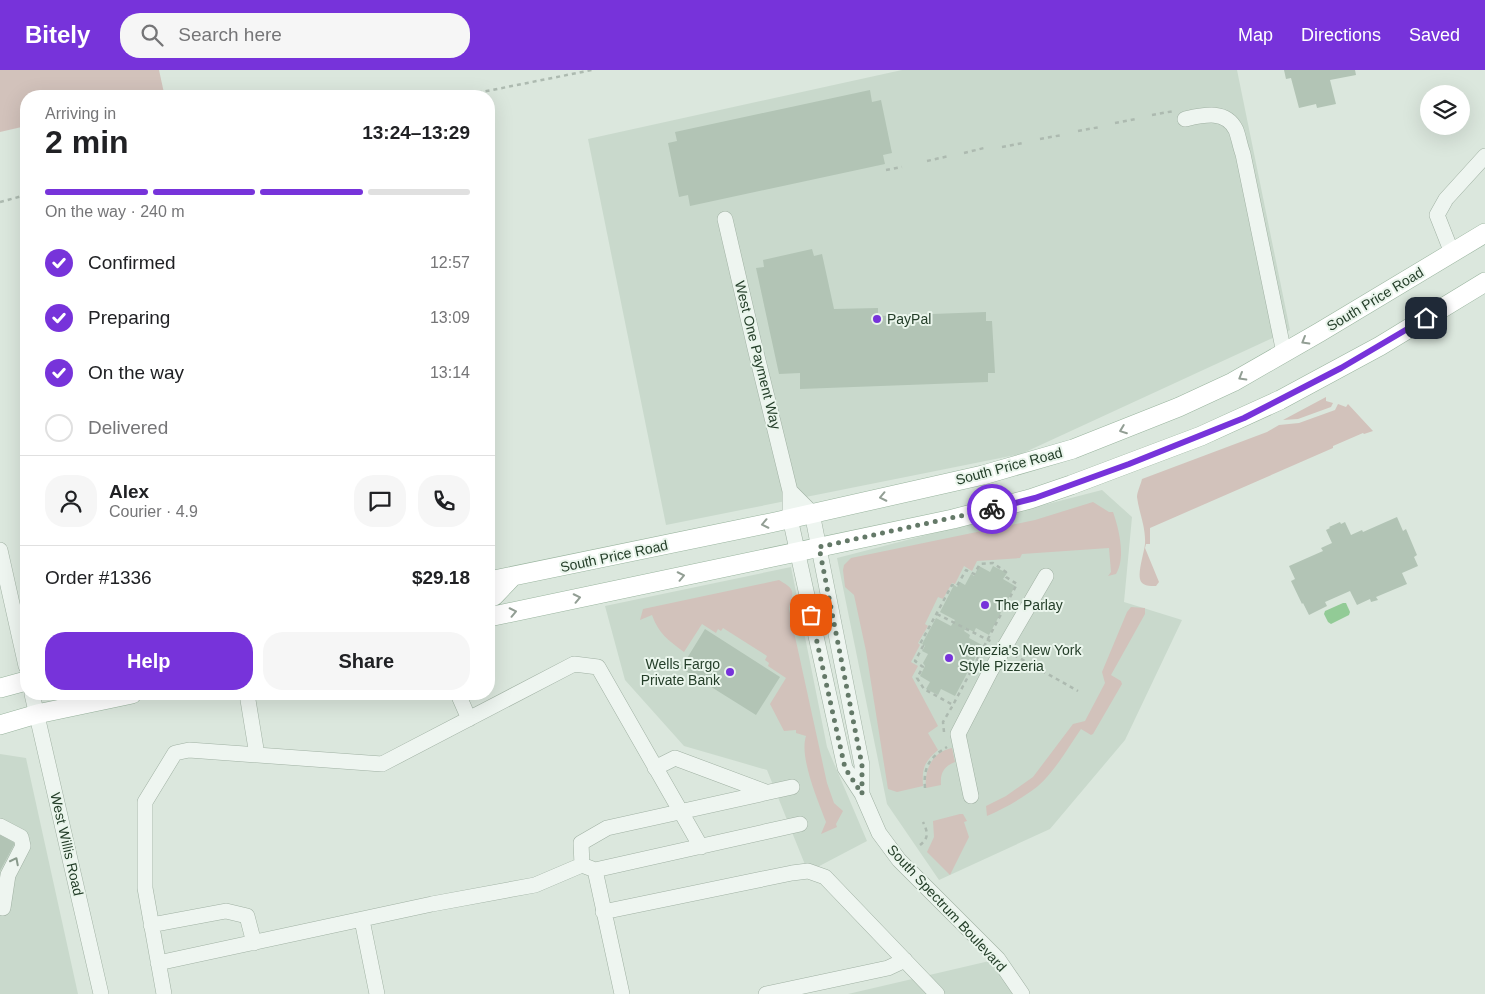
<!DOCTYPE html>
<meta charset="utf-8">
<style>
body{margin:0;font-family:Helvetica,sans-serif;background:#f6f6f6;color:#202124;height:100vh;display:flex;flex-direction:column;font-size:19px;white-space:nowrap}
*{box-sizing:border-box;margin:0}
p{font-size:16px;color:#757577}
.icon{flex:none;width:28px;height:28px;fill:none;stroke:currentColor;stroke-width:2;stroke-linecap:round;stroke-linejoin:round}
.map{position:relative;flex:1;overflow:hidden}
.sheet{position:absolute;left:20px;top:20px;width:475px;height:610px;display:flex;flex-direction:column;background:#fff;border-radius:20px;box-shadow:0 5px 20px #0002}
.sheet>*{flex:none}
.fabs{position:absolute;left:1420px;top:15px;display:grid;gap:10px}
.fabs a{display:grid;place-items:center;width:50px;height:50px;border-radius:50%;background:#fff;box-shadow:0 5px 20px #0002;font-size:25px}
.pin{position:absolute;display:grid;place-items:center;width:42px;height:42px;color:#fff;margin:-21px;border-radius:10px;box-shadow:0 2px 8px #0006}
.courier{position:absolute;display:grid;place-items:center;width:50px;height:50px;margin:-25px;border:4px solid #7733da;border-radius:50%;background:#fff;color:#222;box-shadow:0 1px 6px #0007}
.overview em{font-style:normal;font-weight:700}
.overview div{display:flex;flex-direction:column-reverse}
.overview{display:flex;align-items:center;justify-content:space-between;height:85px;padding:0 25px}
h1{font-size:32px;font-weight:700;line-height:38px}
.bar{display:grid;grid-template-columns:repeat(4,1fr);gap:8px 5px;align-content:center;height:60px;padding:0 25px}
.bar i{height:6px;border-radius:4px;background:#e0e0e0}
.bar .current{background:#7733da}
.bar p{grid-column:span 4}
.line{display:flex;align-items:center;gap:12px;padding:0 25px;border-top:1px solid #e0e0e0}
.line div{flex:1}
.round{display:grid;place-items:center;flex:none;width:52px;height:52px;border-radius:20px;background:#f6f6f6}
ol{padding:0 25px;list-style:none}
li{display:flex;align-items:center;gap:15px;height:55px}
li p{margin-inline-start:auto}
li .icon{padding:5px;border-radius:50%;background:#7733da;color:#fff;stroke-width:4}
li:last-child{color:#757577}
li i{width:28px;height:28px;border:2px solid #e0e0e0;border-radius:50%}
.action{display:flex;gap:10px;margin-top:auto;padding:10px 25px}
.action a{flex:1;height:58px;border-radius:20px;background:#7733da;color:#fff;font-size:20px;font-weight:700;line-height:58px;text-align:center}
.action a+a{background:#f6f6f6;color:#202124}
header{display:flex;align-items:center;gap:30px;box-sizing:border-box;height:70px;padding:0 25px;background:#7733da;color:#fff}
header strong{font-size:24px}
nav{display:flex;gap:28px;margin-inline-start:auto;font-size:18px}
.search{width:350px;height:45px;background:#f6f6f6;display:flex;align-items:center;gap:12px;box-sizing:border-box;padding:0 18px;border-radius:20px;color:#757577;font-size:19px}
.map>svg:first-child{display:block}
</style>
<header>
<strong>Bitely</strong>
<div class="search"><svg class="icon" aria-label="search" viewBox="0 0 24 24"><circle cx="10" cy="10" r="6"/><path d="M15 15l6 6"/></svg>Search here</div>
<nav><a>Map</a><a>Directions</a><a>Saved</a></nav>
</header>
<div class="map">
<svg width="1485" height="924" viewBox="0 0 1485 924">
<rect width="100%" height="100%" fill="#dbe7dd"/>
<path fill="#c9d9cc" d="M902,0H1237L1290,260L1021,384L666,455L588,69Z
M1102,420L1132,447L1124,532L1182,550L1125,670L1050,759L939,810L887,734L837,488Z
M791,497L827,677L867,771L808,802L767,700L684,676L625,610L605,536Z
M0,684L26,688L78,924H0Z
M998,889L1022,924H848Z"/>
<path fill="#d2c2bb" d="M0,0H159L164,23L152,26H26V56L0,62Z
M1326,327V331L1333,333L1331,337L1298,349L1283,350Z
M1338,334L1346,337L1348,334L1373,361L1364,364L1363,363L1333,376V378L1150,458V474H1146L1145,478L1159,512L1156,516C1150,516 1141,516 1140,509C1138,501 1144,483 1145,474C1146,457 1139,443 1137,427C1137,422 1141,414 1142,409L1267,362L1279,355L1299,353L1335,340Z
M1093,432L1109,442H1113C1119,459 1126,488 1116,504L1108,506L1111,502L1109,478L1022,484L1020,488L977,491L972,501L964,496L955,514L952,513L943,529L938,527L925,554L928,556L918,573L920,575L911,592L918,596L912,607L938,656L928,663L938,680C924,692 922,698 923,716L897,722L888,719L866,581L854,525L845,517L843,500L844,495L851,488L1035,450Z
M779,510C798,521 792,522 789,539L827,713L834,733L843,741L836,754L837,757L821,764L826,752C818,731 799,687 806,666L796,663V660L784,661L770,634L786,608L768,596L769,593L765,590L767,586L723,558L721,561L718,559L716,563L702,554L684,582C669,571 658,563 652,545L640,550L643,539Z
M1131,537L1145,538V544L1111,605L1121,611L1122,614L1093,664L1091,665L1081,659C1068,678 1055,701 1038,716C1023,728 1005,738 987,746L986,736L1006,726L1033,707L1073,654L1085,651L1105,613L1102,602L1127,542Z
M952,678L955,692C944,696 940,703 941,715L926,718C924,700 932,682 952,678Z
M960,744H963L967,751L964,752L969,767L950,805L927,782L934,767L933,751Z"/>
<path fill="#92cb96" d="M1343,533H1346L1350,542L1349,545L1331,554L1328,552L1324,544L1325,541Z"/>
<path fill="#b2c4b5" d="M1284,0H1355L1356,5L1330,10L1336,34L1317,38L1316,34L1299,38L1291,8L1286,9Z
M870,20L872,32L881,30L892,83L883,85L885,94L690,136L688,125L679,127L668,73L677,71L675,62Z
M812,179L814,186L822,184L834,239L878,238V246L986,242V251H992L995,303H988V312L800,319V303L779,304L756,198L764,197L763,190Z
M26,338V352H25L23,339Z
M1397,447L1403,461L1406,459L1417,485L1414,487L1418,496L1402,503L1407,514L1376,527L1378,530L1371,532L1370,529L1357,535L1350,521L1325,532L1327,536L1309,545L1303,533L1302,534L1291,511L1295,509L1289,496L1323,481L1321,478L1332,473L1326,460L1330,458L1329,457L1340,452L1341,454L1345,452L1351,465L1362,460L1363,462Z
M979,496L990,502L993,496L1007,503L1003,509L1015,516L989,565L976,558L974,562L966,558L964,561L970,565L969,568L982,575L955,626L941,619L938,625L926,619L930,612L920,606L925,596L923,593L928,584L922,581L925,576L922,574L936,548L951,556L955,550L940,542L954,515L957,517L960,512L965,515L971,504L974,506Z
M705,559L780,607L756,645L681,598Z
M0,765L15,773L0,801Z"/>
<g fill="none" stroke-linecap="round" stroke-linejoin="round">
<g stroke="#a0b1a3" stroke-width="16">
<path id="minor" d="M1185,49C1203,45 1226,39 1236,60C1239,68 1240,76 1243,84L1284,283
M725,149L755,278L790,421V448L845,698L862,724L879,763L899,790L998,889L1022,924
M1452,183L1437,145L1446,129L1485,86
M790,421L812,443L862,695V724
M0,480L26,596
M32,624L101,924
M247,624L257,685
M458,624L469,649
M655,698L675,688L766,722
M971,726L958,664L990,602L1046,506
M0,756L21,767L23,776L8,805L3,838
M582,795L581,773L607,758L792,717
M595,800L622,924
M603,842L792,803L808,801L825,807L937,924
M362,850L377,924
M151,855L226,841L247,846L254,873
M158,893L432,834L535,815L582,795L595,800L800,754
M164,924L145,818V732L175,683L189,680L382,694L574,594L598,597L701,777
M766,924L888,898L905,890"/>
</g>
<g stroke="#99b49e" stroke-width="20">
<path id="major" d="M489,511L775,452L983,405L1073,379L1179,337L1233,312L1320,262L1485,163
M489,528L494,526L513,506
M489,547L953,449L1030,429L1071,415L1201,366L1280,330L1380,276L1485,212
M0,618L26,611
M0,655L37,644L132,624"/>
</g>
<path stroke="#adbab0" stroke-width="2.5" stroke-dasharray="4 4" stroke-linecap="butt" d="M462,26L592,0
M1152,45L1174,41
M1115,53L1136,49
M1078,61L1100,57
M1040,69L1062,65
M1002,77L1023,73
M964,83L984,78
M927,91L949,86
M886,100L902,97
M0,132L26,125
M937,544L992,572
M1014,585L1078,621
M944,662L943,652L953,635L924,619L917,608L923,597L915,591L923,576L920,574L952,515L957,516L966,500L974,504L980,494L993,493L1006,502V507L1017,514L953,635
M925,718C923,697 930,687 947,677
M920,775C929,768 928,762 923,752"/>
<use href="#minor" stroke="#eef5f0" stroke-width="15"/>
<use href="#major" stroke="#fff" stroke-width="19"/>
</g>
<defs><path id="oneway-chevron" d="M-2-3.5L2.5 0L-2 3.5" fill="none" stroke-width="1.6" stroke-linecap="round" stroke-linejoin="round" transform="scale(1.25)"/></defs>
<g stroke="#929e94">
<use href="#oneway-chevron" transform="translate(1305 271) rotate(150)"/>
<use href="#oneway-chevron" transform="translate(1242 307) rotate(150)"/>
<use href="#oneway-chevron" transform="translate(1123 360) rotate(159)"/>
<use href="#oneway-chevron" transform="translate(883 427) rotate(168)"/>
<use href="#oneway-chevron" transform="translate(765 454) rotate(168)"/>
<use href="#oneway-chevron" transform="translate(681 506) rotate(-12)"/>
<use href="#oneway-chevron" transform="translate(577 528) rotate(-12)"/>
<use href="#oneway-chevron" transform="translate(513 542) rotate(-12)"/>
</g>
<use stroke="#899a8c" href="#oneway-chevron" transform="translate(15 791) rotate(-63)"/>
<g fill="none" stroke-linecap="round" stroke-linejoin="round">
<path stroke="#647968" stroke-width="5" stroke-dasharray="0 9" d="M811,545L845,698L862,724V695L819,477L992,439"/>
<path stroke="#7733da" stroke-width="6" d="M992,439L1035,428L1129,394L1244,348L1341,298L1426,248"/>
</g>
<g fill="#7733da" stroke="#eaf5ec" stroke-width="2">
<circle cx="877" cy="249" r="5"/>
<circle cx="985" cy="535" r="5"/>
<circle cx="949" cy="588" r="5"/>
<circle cx="730" cy="602" r="5"/>
</g>
<g text-anchor="middle" stroke-width="4" stroke-linejoin="round" paint-order="stroke">
<g font-size="14" fill="#243e29" stroke="#eaf5ec">
<text transform="translate(1375 229) rotate(-31)" y="5">South Price Road</text>
<text transform="translate(758 285) rotate(76)" y="5">West One Payment Way</text>
<text transform="translate(1009 396) rotate(-15)" y="5">South Price Road</text>
<text transform="translate(614 486) rotate(-12)" y="5">South Price Road</text>
<text transform="translate(67 774) rotate(77)" y="5">West Willis Road</text>
<text transform="translate(947 838) rotate(47)" y="5">South Spectrum Boulevard</text>
</g>
<g font-size="14" fill="#243e29" stroke="#eaf5ec" text-anchor="start">
<text x="887" y="254">PayPal</text>
<text x="995" y="540">The Parlay</text>
<text x="959" y="585">Venezia's New York<tspan x="959" dy="16">Style Pizzeria</tspan></text>
<text x="720" y="599" text-anchor="end">Wells Fargo<tspan x="720" dy="16">Private Bank</tspan></text>
</g>
</g>
</svg>
<div class="fabs">
<a><svg class="icon" aria-label="layers" viewBox="0 0 24 24"><path d="M12 4l9 5-9 5-9-5zM3 14l9 5 9-5"/></svg></a>
</div>
<div class="pin" style="left:811px;top:545px;background:#ea580c"><svg class="icon" aria-label="bag" viewBox="0 0 24 24"><path d="M5 8h14l-1 12H6zM9 8a3 3 0 0 1 6 0"/></svg></div>
<div class="pin" style="left:1426px;top:248px;background:#1f2937"><svg class="icon" aria-label="home" viewBox="0 0 24 24"><path d="M3 11l9-7 9 7M6 9v11h12V9"/></svg></div>
<div class="courier" style="left:992px;top:439px"><svg class="icon" aria-label="bike" viewBox="0 0 24 24"><circle cx="6" cy="16" r="4"/><circle cx="18" cy="16" r="4"/><path d="M6 16l4-8h5l3 8M10 8l3 8H6M13 5h3"/></svg></div>
<section class="sheet">
<div class="overview"><div><h1>2 min</h1><p>Arriving in</p></div><em>13:24–13:29</em></div>
<div class="bar"><i class="current"></i><i class="current"></i><i class="current"></i><i></i><p>On the way · 240 m</p></div>
<ol>
<li><svg class="icon" aria-label="check" viewBox="0 0 24 24"><path d="M5 12l5 5 9-10"/></svg>Confirmed<p>12:57</p></li>
<li><svg class="icon" aria-label="check" viewBox="0 0 24 24"><path d="M5 12l5 5 9-10"/></svg>Preparing<p>13:09</p></li>
<li><svg class="icon" aria-label="check" viewBox="0 0 24 24"><path d="M5 12l5 5 9-10"/></svg>On the way<p>13:14</p></li>
<li><i></i>Delivered</li>
</ol>
<div class="line" style="height:90px"><a class="round"><svg class="icon" aria-label="person" viewBox="0 0 24 24"><circle cx="12" cy="8" r="4"/><path d="M4 21q1-7 8-7t8 7"/></svg></a><div><b>Alex</b><p>Courier · 4.9</p></div><a class="round"><svg class="icon" aria-label="chat" viewBox="0 0 24 24"><path d="M4 5h16v11H9l-5 4z"/></svg></a><a class="round"><svg class="icon" aria-label="phone" viewBox="0 0 24 24"><path d="M5 4h4l2 5-3 2q2 4 5 5l2-3 5 2v4C11 20 4 13 5 4z"/></svg></a></div>
<div class="line" style="height:65px"><div>Order #1336</div><b>$29.18</b></div>
<div class="action"><a>Help</a><a>Share</a></div>
</section>
</div>
